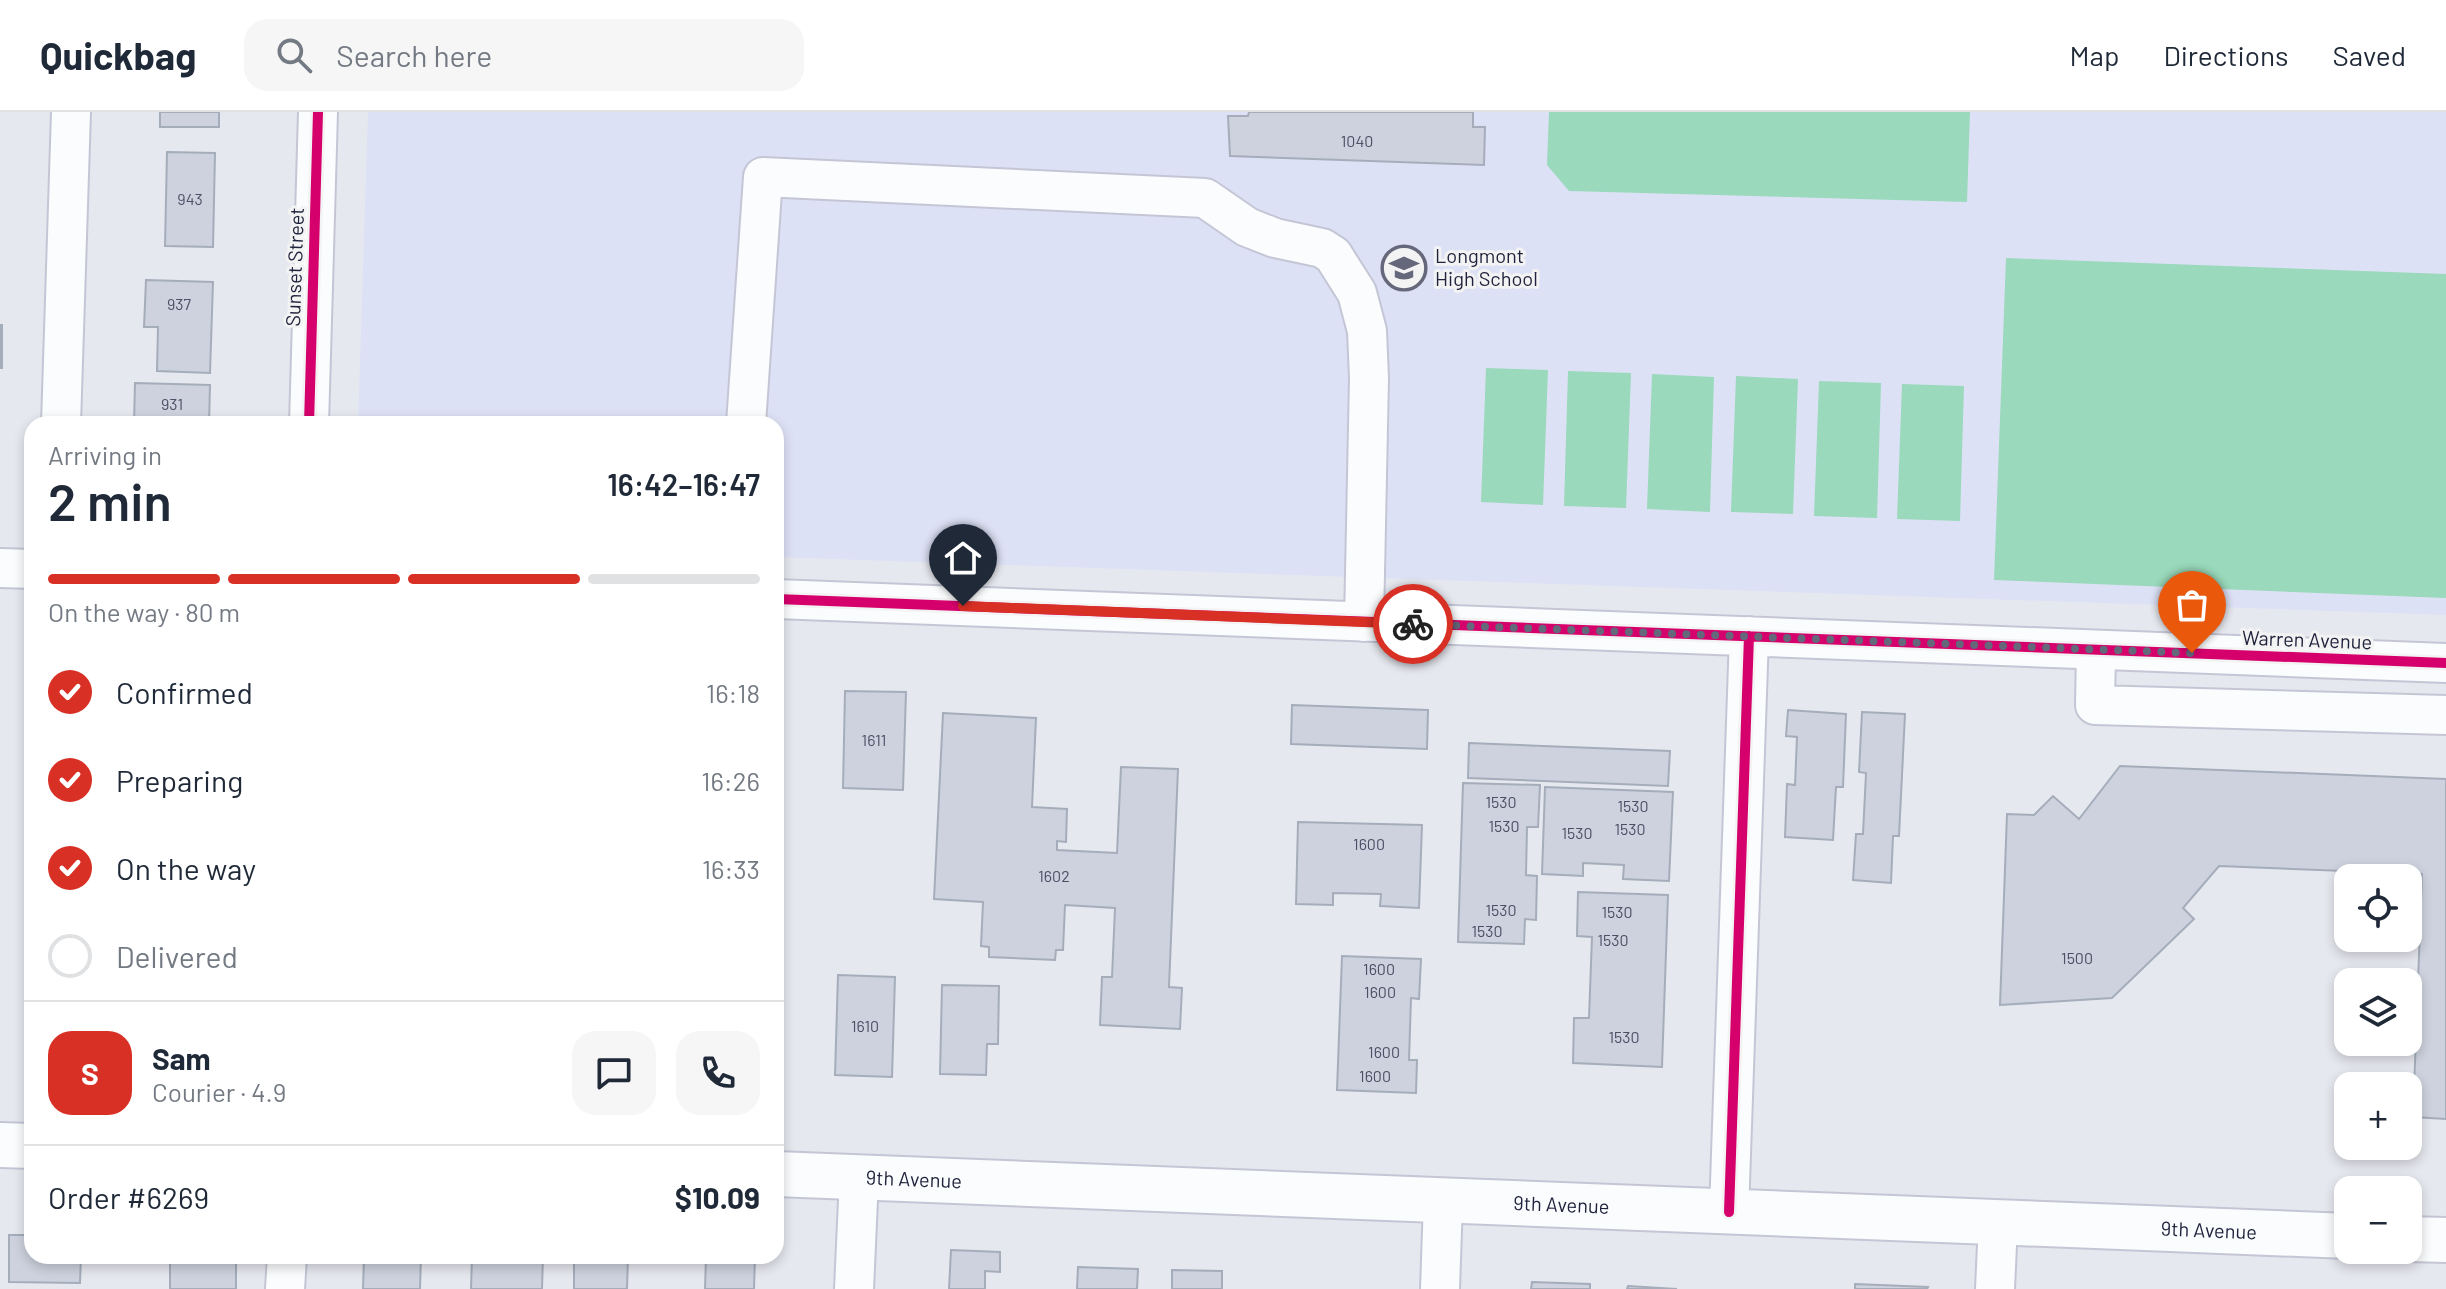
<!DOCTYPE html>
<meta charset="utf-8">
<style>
body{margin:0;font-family:Barlow,sans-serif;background:#f6f6f7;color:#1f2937;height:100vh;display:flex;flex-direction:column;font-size:30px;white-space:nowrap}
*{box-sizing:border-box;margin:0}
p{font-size:26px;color:#747a83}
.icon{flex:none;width:44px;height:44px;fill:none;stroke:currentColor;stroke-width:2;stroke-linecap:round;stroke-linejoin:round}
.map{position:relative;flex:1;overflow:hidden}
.sheet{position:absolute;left:24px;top:304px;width:760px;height:848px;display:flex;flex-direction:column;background:#fff;border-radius:24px;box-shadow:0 4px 12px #0003}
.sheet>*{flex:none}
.buttons{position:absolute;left:2334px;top:752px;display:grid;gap:16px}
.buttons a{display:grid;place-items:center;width:88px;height:88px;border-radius:16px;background:#fff;box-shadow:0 4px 12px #0003;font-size:40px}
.pin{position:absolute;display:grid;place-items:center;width:68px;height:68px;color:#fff;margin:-82px -34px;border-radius:50% 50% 50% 0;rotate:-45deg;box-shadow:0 0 8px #0007}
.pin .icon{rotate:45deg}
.courier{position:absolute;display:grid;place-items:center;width:80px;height:80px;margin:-40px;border:6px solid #d93025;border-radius:50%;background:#fff;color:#222;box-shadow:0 2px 10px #0007}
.summary em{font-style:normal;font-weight:600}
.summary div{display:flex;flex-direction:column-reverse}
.summary{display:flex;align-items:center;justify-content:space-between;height:136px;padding:0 24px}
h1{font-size:52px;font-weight:600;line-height:60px}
.bar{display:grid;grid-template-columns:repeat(4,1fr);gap:12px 8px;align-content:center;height:96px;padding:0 24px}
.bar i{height:10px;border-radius:6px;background:#e0e1e3}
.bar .active{background:#d93025}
.bar p{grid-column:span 4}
.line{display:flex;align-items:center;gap:20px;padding:0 24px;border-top:2px solid #e0e1e3}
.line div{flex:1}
.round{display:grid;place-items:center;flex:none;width:84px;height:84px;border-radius:24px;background:#f6f6f7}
ol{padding:0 24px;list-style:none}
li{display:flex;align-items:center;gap:24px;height:88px}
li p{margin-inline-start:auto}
li .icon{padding:8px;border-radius:50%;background:#d93025;color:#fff;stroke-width:4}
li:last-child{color:#747a83}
li i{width:44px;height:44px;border:4px solid #e0e1e3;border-radius:50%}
header{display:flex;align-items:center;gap:48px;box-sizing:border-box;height:112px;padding:0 40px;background:#fff;border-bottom:2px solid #e0e1e3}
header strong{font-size:38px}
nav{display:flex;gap:44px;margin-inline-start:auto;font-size:28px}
.search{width:560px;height:72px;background:#f6f6f7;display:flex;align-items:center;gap:20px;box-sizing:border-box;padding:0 28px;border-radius:24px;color:#747a83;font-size:30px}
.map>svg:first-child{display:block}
</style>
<header>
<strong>Quickbag</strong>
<div class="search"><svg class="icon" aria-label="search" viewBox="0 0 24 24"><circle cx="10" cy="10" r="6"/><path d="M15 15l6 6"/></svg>Search here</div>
<nav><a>Map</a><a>Directions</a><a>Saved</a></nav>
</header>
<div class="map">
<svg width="2446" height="1177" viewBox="0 0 2446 1177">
<rect width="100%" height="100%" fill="#e6e8ef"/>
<path fill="#dde1f5" d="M368,0H2446V503L776,445V312H358Z"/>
<path fill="#9ad9bb" d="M1549,0H1970L1967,90L1569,79L1547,53Z
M2006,146L2446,162V486L1994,468Z
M1486,256L1548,258L1543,393L1481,390Z
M1568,259L1631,261L1626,396L1564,394Z
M1652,262L1714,265L1710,400L1647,397Z
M1736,264L1798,267L1793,402L1731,400Z
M1819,269L1881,271L1877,406L1814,404Z
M1902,272L1964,274L1960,409L1897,407Z"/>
<path fill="#cdd2de" stroke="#a5adbb" stroke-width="2" d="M160,0H219V15H160Z
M1249,0H1473V15H1485L1484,53L1230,44L1228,4H1248Z
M167,40L215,41L213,135L165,134Z
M146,168L213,170L210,261L157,259L158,215H144Z
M0,213H2V256H0Z
M135,271L210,273L209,312H134Z
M845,579L906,580L903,678L843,676Z
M1292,593L1428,598L1427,637L1291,632Z
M1788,598L1846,602L1843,675H1836L1833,728L1785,725L1787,672L1795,673L1797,625L1786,624Z
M1862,600L1905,602L1899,724H1893L1891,771L1853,768L1856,722H1863L1866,661L1859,660Z
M943,601L1036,606L1032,695L1067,697L1066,730L1057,729V738L1117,741L1121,655L1178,657L1169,875L1182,876L1180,917L1100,913L1102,865H1112L1115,796L1065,793L1063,838H1056L1055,848L989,845V835L981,834L983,790L934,787Z
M1469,631L1670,639L1668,674L1468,666Z
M2120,654L2446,667V1007L2413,1005L2422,762L2219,754L2183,796L2194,807L2112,886L2000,893L2007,702L2034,703L2053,684L2079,707Z
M1463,671L1540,673L1538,715H1527L1526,763L1537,764L1536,808L1525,807L1524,832L1458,830Z
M1545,675L1673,680L1669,769L1623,767L1624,753L1583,751V764L1542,762Z
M1298,710L1422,713L1419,796L1380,794L1381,782L1333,781V793L1296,792Z
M1578,780L1668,783L1662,955L1573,951L1574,906H1589L1592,825L1577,824Z
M1342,844L1421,847L1419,887L1411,886L1409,948H1417L1416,981L1337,978Z
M838,863L895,865L892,965L835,963Z
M942,873L999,874L998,932H987L986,963L940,962Z
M9,1123H32V1144H81L80,1171L9,1170Z
M951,1138L1000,1140V1160L985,1159V1177H949Z
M364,1144H421L420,1177H363Z
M472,1144H543L542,1177H471Z
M574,1144H628L627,1177H574Z
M706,1144H755L754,1177H705Z
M170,1148H236V1177H170Z
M1078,1155L1138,1157L1137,1177H1077Z
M1172,1158L1222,1159V1177H1172Z
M1532,1170L1590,1172V1177H1531Z
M1855,1172L1928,1175L1927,1177H1855Z
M1628,1174L1677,1177H1627Z"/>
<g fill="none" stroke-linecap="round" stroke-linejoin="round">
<g stroke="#c4c6d6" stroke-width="42">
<path id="minor" d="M61,312L71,0
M309,312L318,0
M746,312L763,65L1205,86L1247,115L1275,126L1322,136L1333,143L1357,181L1367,219L1369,266L1364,510
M0,456L32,457
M776,487L2446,551
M2096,538L2095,593L2446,603
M1729,1100L1749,524
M285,1177L287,1144
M854,1177L859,1066
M1440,1177L1443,1089
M1995,1177L1998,1111"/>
</g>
<g stroke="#c4c6d6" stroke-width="48">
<g id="major">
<path d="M0,1033L32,1034"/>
<path id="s1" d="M776,1062L2348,1124"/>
<path d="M2408,1127L2446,1128"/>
</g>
</g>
<use href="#minor" stroke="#fbfcfd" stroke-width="38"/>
<use href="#major" stroke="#fbfcfd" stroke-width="44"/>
<g stroke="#f3f3f3" stroke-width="15">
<path id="cycleway" d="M309,312L318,0
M776,487L2446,551
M1729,1100L1749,524"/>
</g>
<use href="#cycleway" stroke="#d6006c" stroke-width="10"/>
</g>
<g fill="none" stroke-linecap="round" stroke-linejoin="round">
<path stroke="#65677b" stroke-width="8" stroke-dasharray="0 14.4" d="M1413,512L2192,541"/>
<path stroke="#d93025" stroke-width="10" d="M963,494L1413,512"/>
</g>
<defs>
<g id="school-ring" transform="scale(2.3)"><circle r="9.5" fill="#f3f3f3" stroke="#65677b" stroke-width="1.5"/><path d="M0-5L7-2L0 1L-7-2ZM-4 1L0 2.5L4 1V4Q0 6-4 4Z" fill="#65677b"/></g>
</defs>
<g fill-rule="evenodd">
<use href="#school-ring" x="1404" y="156"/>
</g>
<g text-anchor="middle" stroke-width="6" stroke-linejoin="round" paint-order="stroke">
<g font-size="16" fill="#4c4f65">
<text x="1357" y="35">1040</text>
<text x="190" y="93">943</text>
<text x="179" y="198">937</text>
<text x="172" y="298">931</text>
<text x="874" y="634">1611</text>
<text x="1501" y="696">1530</text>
<text x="1633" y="700">1530</text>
<text x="1504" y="720">1530</text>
<text x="1630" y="723">1530</text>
<text x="1577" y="727">1530</text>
<text x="1369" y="738">1600</text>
<text x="1054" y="770">1602</text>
<text x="1501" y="804">1530</text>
<text x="1617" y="806">1530</text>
<text x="1487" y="825">1530</text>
<text x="1613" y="834">1530</text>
<text x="2077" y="852">1500</text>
<text x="1379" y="863">1600</text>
<text x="1380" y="886">1600</text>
<text x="865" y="920">1610</text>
<text x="1624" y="931">1530</text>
<text x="1384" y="946">1600</text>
<text x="1375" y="970">1600</text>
</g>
<g font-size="20" fill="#1f223c" stroke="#f3f3f3" text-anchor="start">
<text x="1435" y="151">Longmont<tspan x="1435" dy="23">High School</tspan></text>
</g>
<g font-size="20" fill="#1f223c" stroke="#f3f3f3">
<text transform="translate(295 155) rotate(-88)" y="7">Sunset Street</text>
<text transform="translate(2307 528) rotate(2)" y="7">Warren Avenue</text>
<text dy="7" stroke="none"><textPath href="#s1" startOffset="138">9th Avenue</textPath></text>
<text dy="7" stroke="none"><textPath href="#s1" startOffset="786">9th Avenue</textPath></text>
<text dy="7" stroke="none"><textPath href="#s1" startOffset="1434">9th Avenue</textPath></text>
</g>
</g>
</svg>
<div class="buttons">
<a><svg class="icon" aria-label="locate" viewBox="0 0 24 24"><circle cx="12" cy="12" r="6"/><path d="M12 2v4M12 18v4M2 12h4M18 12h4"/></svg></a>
<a><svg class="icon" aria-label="layers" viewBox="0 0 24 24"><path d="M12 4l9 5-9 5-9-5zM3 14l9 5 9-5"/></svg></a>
<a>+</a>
<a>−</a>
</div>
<div class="pin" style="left:2192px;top:541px;background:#ea580c"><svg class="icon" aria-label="bag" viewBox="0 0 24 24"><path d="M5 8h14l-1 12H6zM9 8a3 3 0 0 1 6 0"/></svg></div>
<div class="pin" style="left:963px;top:494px;background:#1f2937"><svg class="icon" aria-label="home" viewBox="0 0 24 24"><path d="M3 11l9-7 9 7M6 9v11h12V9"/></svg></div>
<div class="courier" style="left:1413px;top:512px"><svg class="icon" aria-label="bike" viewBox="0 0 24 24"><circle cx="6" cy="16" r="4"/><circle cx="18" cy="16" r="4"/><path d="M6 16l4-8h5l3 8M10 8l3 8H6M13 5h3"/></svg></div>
<section class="sheet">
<div class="summary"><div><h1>2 min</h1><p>Arriving in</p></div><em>16:42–16:47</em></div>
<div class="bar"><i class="active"></i><i class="active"></i><i class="active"></i><i></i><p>On the way · 80 m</p></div>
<ol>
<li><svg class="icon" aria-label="check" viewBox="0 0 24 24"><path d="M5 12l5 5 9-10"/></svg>Confirmed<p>16:18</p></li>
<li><svg class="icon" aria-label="check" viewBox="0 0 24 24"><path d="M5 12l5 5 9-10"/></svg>Preparing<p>16:26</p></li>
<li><svg class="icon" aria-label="check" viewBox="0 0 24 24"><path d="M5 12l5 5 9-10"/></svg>On the way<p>16:33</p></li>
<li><i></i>Delivered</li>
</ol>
<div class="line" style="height:144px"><b class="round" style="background:#d93025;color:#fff">S</b><div><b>Sam</b><p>Courier · 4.9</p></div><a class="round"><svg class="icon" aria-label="chat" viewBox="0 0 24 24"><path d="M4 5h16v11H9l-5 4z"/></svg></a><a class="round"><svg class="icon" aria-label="phone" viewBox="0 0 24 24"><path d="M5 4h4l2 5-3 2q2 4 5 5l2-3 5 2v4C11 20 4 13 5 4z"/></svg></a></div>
<div class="line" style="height:104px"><div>Order #6269</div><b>$10.09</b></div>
</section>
</div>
